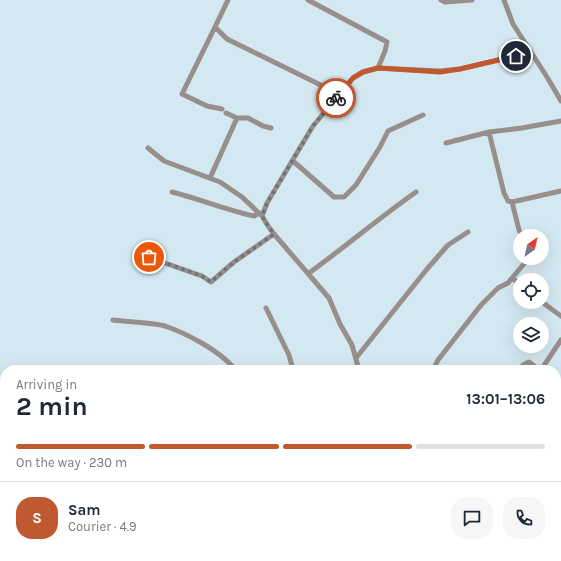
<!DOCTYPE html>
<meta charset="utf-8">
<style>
body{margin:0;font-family:Karla,sans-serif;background:#f6f6f7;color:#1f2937;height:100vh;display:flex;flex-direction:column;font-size:15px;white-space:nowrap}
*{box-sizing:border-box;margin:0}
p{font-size:13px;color:#747a83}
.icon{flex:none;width:22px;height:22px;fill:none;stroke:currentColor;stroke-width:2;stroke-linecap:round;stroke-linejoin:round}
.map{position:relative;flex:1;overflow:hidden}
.panel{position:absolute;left:0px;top:365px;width:561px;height:196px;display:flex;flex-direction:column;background:#fff;border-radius:16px 16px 0 0;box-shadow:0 4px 16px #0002}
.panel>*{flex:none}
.needle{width:26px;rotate:33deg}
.buttons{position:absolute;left:513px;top:229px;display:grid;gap:8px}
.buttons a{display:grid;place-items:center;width:36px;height:36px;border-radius:50%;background:#fff;box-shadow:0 4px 16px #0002;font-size:20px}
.pin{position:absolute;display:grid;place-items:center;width:34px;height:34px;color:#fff;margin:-17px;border:2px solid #fff;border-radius:50%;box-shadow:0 1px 4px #0007}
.courier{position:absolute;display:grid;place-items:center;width:40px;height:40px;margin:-20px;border:3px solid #c0592f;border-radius:50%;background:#fff;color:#222;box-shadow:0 1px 5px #0007}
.summary em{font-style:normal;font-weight:700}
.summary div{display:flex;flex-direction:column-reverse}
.summary{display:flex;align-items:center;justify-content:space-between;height:68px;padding:0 16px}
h1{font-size:26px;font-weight:700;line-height:30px}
.bar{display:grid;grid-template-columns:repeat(4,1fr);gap:6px 4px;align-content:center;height:48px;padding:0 16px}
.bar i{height:5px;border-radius:3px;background:#e0e1e3}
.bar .current{background:#c0592f}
.bar p{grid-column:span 4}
.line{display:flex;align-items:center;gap:10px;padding:0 16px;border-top:1px solid #e0e1e3}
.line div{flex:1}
.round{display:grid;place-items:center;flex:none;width:42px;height:42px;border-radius:16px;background:#f6f6f7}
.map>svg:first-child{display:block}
</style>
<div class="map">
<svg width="561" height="561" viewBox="0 0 561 561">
<rect width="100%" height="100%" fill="#d4e8f1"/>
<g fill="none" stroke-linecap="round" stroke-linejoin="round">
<path stroke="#988f8c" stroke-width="5" d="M228,0L215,27L227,39L339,94
M308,0L387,42L385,51L378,68
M441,0L445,2L472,0
M504,0L513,24L547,77L561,101
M215,27L182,94L207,106L222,109
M226,113L237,118H248L263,126L271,128
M489,132L504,193L508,201L512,202L561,191
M446,143L489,132L522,128L561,121
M148,148L164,161L220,182L242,197L262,216L268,226L274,234L329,298L340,324L352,345L359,370
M293,161L334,197H344L356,185L380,147L388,131L423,115
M210,178L237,118
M172,192C200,199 226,210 254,216L259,213
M512,202L519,230L522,236
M262,216L267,203L313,126L353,78L363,72L378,68L440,71L460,69L531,52
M136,253L202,276L211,282L234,262L274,234
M309,273C345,247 379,218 416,192
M512,278L529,258
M542,302L561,316
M266,308L289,355L293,370
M113,320C127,322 151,322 165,326C186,333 218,350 233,367L232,370
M356,358L427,269L448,245L468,232
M433,370L438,360L481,305L498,288L508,283L512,278L520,284
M519,370L523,365L529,362L539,370
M541,370L561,340
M556,395L560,389
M556,469L561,477
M556,487L561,484
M556,534L561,537
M182,556L189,561
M60,561L63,556
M149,561L153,556
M202,561L205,556
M283,561L286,556
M446,561L454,556
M482,561L485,556"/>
</g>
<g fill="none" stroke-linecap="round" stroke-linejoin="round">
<path stroke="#69757a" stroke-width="4" stroke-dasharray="0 7.2" d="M149,257L202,276L211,282L234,262L274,234L268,226L262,216L267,203L313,126L336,98"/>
<path stroke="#c0592f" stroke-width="5" d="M336,98L353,78L363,72L378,68L440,72L460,69L516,56"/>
</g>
</svg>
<div class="buttons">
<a><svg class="needle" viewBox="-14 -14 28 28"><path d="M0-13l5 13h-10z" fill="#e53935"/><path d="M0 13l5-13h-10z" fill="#747a83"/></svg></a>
<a><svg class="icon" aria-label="locate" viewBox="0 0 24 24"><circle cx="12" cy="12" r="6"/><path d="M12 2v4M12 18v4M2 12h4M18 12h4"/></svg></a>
<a><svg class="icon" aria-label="layers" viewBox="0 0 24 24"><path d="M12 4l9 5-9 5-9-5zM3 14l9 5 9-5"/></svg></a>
</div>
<div class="pin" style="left:149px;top:257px;background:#ea580c"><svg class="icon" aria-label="bag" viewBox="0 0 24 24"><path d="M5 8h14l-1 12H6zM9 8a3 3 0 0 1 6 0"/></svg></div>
<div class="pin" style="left:516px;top:56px;background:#1f2937"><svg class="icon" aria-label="home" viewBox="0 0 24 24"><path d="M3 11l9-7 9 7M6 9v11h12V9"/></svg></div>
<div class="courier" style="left:336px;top:98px"><svg class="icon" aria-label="bike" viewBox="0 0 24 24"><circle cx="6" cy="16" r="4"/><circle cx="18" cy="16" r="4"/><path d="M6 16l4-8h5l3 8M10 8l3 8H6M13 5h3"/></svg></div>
<section class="panel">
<div class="summary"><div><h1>2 min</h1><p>Arriving in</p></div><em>13:01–13:06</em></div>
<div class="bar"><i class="current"></i><i class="current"></i><i class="current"></i><i></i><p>On the way · 230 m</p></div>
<div class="line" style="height:72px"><b class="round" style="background:#c0592f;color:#fff">S</b><div><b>Sam</b><p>Courier · 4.9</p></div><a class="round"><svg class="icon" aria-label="chat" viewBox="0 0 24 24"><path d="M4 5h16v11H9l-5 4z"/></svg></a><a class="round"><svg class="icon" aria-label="phone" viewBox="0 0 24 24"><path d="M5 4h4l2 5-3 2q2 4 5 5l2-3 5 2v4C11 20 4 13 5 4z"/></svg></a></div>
</section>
</div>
